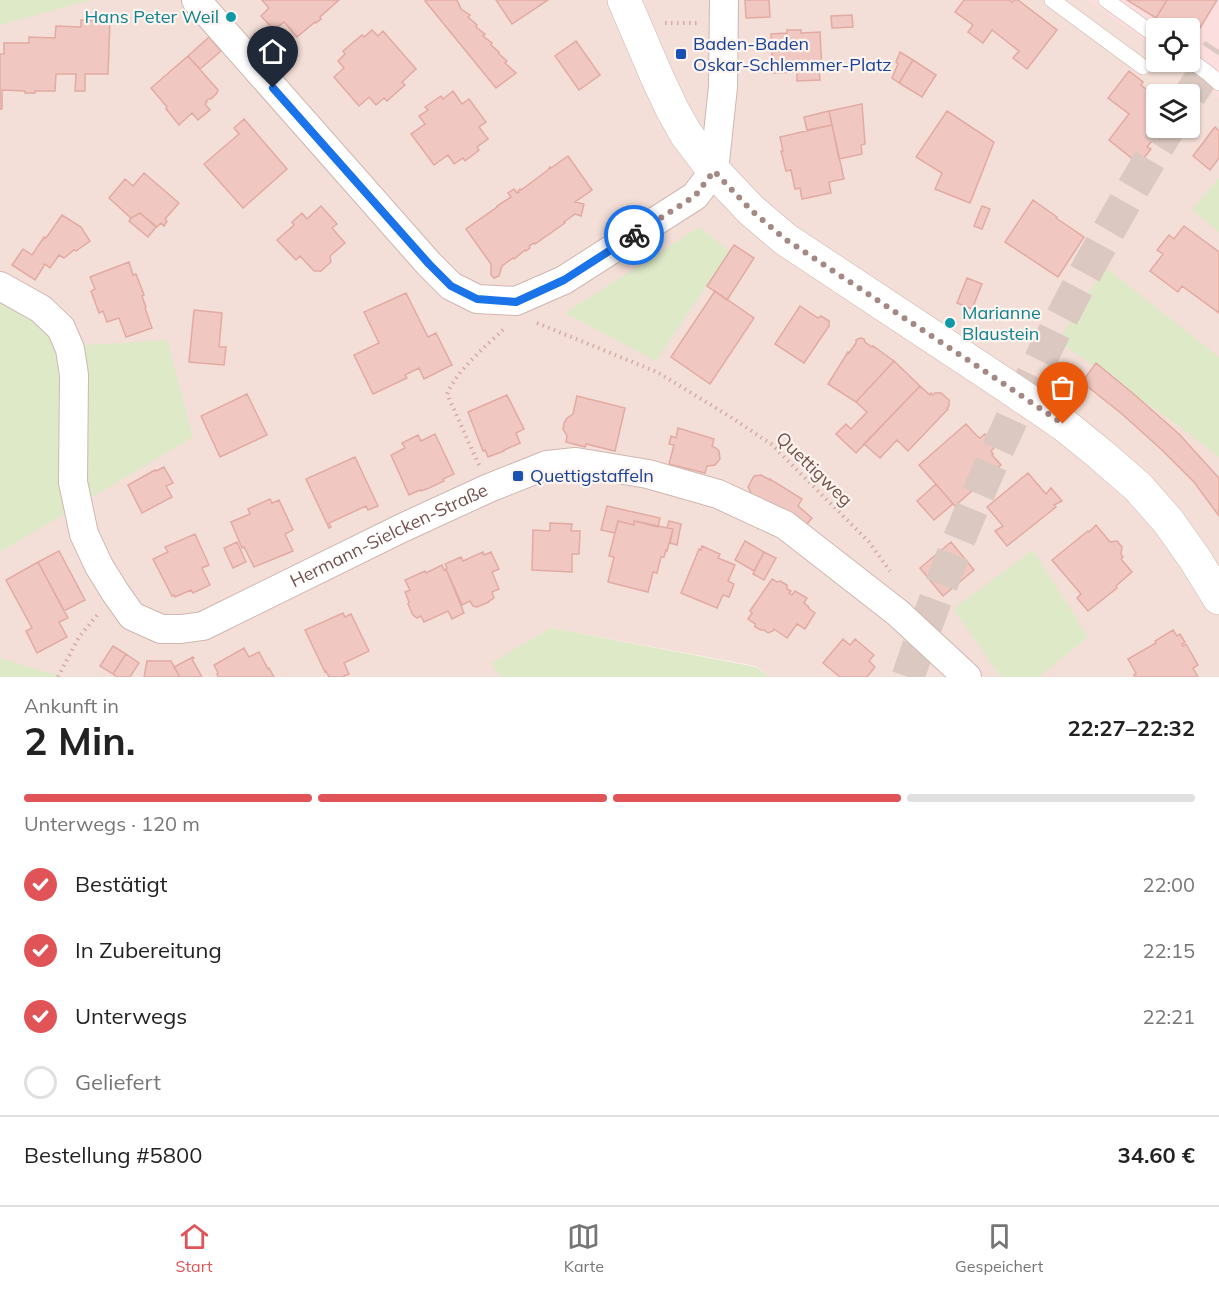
<!DOCTYPE html>
<html lang="de">
<meta charset="utf-8">
<style>
body{margin:0;font-family:Mulish,sans-serif;background:#f2f2f2;color:#222;height:100vh;display:flex;flex-direction:column;font-size:22px;white-space:nowrap}
*{box-sizing:border-box;margin:0}
p{font-size:20px;color:#767676}
.icon{flex:none;width:33px;height:33px;fill:none;stroke:currentColor;stroke-width:2;stroke-linecap:round;stroke-linejoin:round}
.map{position:relative;height:677px;overflow:hidden}
.panel{display:flex;flex-direction:column;background:#fff;flex:1}
.panel>*{flex:none}
.buttons{position:absolute;left:1146px;top:18px;display:grid;gap:12px}
.buttons a{display:grid;place-items:center;width:54px;height:54px;border-radius:6px;background:#fff;box-shadow:0 2px 4px #0004;font-size:30px}
.pin{position:absolute;display:grid;place-items:center;width:51px;height:51px;color:#fff;margin:-62px -26px;border-radius:50% 50% 50% 0;rotate:-45deg;box-shadow:0 0 6px #0007}
.pin .icon{rotate:45deg}
.courier{position:absolute;display:grid;place-items:center;width:60px;height:60px;margin:-30px;border:4px solid #1a73e8;border-radius:50%;background:#fff;color:#222;box-shadow:0 2px 8px #0007}
.summary em{font-style:normal;font-weight:700}
.summary div{display:flex;flex-direction:column-reverse}
.summary{display:flex;align-items:center;justify-content:space-between;height:102px;padding:0 24px}
h1{font-size:39px;font-weight:700;line-height:45px}
.bar{display:grid;grid-template-columns:repeat(4,1fr);gap:9px 6px;align-content:center;height:72px;padding:0 24px}
.bar i{height:8px;border-radius:4px;background:#e0e0e0}
.bar .active{background:#e05357}
.bar p{grid-column:span 4}
.line{display:flex;align-items:center;gap:15px;padding:0 24px;border-top:2px solid #e0e0e0}
.line div{flex:1}
ol{padding:0 24px;list-style:none}
li{display:flex;align-items:center;gap:18px;height:66px}
li p{margin-inline-start:auto}
li .icon{padding:6px;border-radius:50%;background:#e05357;color:#fff;stroke-width:4}
li:last-child{color:#767676}
li i{width:33px;height:33px;border:3px solid #e0e0e0;border-radius:50%}
.tab-bar{display:flex;justify-content:space-around;align-items:center;height:84px;border-top:2px solid #e0e0e0;background:#fff;font-size:16px;color:#767676}
.tab-bar a{display:grid;justify-items:center;gap:3px}
.tab-bar .active{color:#e05357}
.map>svg:first-child{display:block}
</style>
<div class="map">
<svg width="1219" height="677" viewBox="0 0 1219 677">
<rect width="100%" height="100%" fill="#fcefe8"/>
<path fill="#f3dfd7" fill-rule="evenodd" d="M0,0H1219V677H769L756,666L551,628L492,664L501,677H0ZM1156,28H1190V62H1156ZM1156,94H1190V128H1156Z"/>
<path fill="#fbdedd" d="M1087,0H1219V98L1199,84L1172,62H1190V28H1156V49Z"/>
<path fill="#dde9c7" d="M0,0H90L0,25Z
M1219,178V232L1192,210Z
M699,227L730,251L656,361L565,313Z
M1105,267L1219,357V457L1176,424L1058,341Z
M0,302L87,345L167,340L193,437L0,552Z
M1033,550L1088,637L1039,677H1001L953,609Z
M551,628L756,667L769,677H501L491,663Z
M0,658L62,677H0Z"/>
<path fill="#f0c8c1" stroke="#e2aaa2" stroke-width="1.5" d="M262,0H339L320,17L321,19L316,23L315,22L297,37L284,22L274,30L261,16L269,8Z
M427,0H457L461,9L470,15L468,17L477,25L476,27L485,34L483,36L492,43L491,45L499,52L498,53L507,61L505,63L516,73L496,88L425,1Z
M496,0H548L512,24Z
M745,0H769L770,17L746,18Z
M964,0H1009L1012,2L1014,0H1018L1057,30L1027,69L1013,58L1019,51L992,30L983,43L968,32L973,25L955,12Z
M1127,0H1167L1156,18Z
M1167,0H1217L1192,41L1190,39V28H1172L1156,18Z
M852,15L853,27L832,28L831,16Z
M81,20L110,21L108,74H85V91H75L76,74H56L55,91H35V93H25V91L2,90V109H0V54H4V43H29V37L55,38L56,26L81,27Z
M372,30L378,36L383,31L416,69L402,82L405,85L387,101L384,98L376,105L369,97L359,106L334,77L344,68L338,61L345,54L343,51L362,35L364,37Z
M787,30H801V33L820,32L822,71H819L820,80L797,81V72L773,73L771,34L787,33Z
M209,37L221,51L200,69L188,56Z
M576,41L600,75L579,90L555,56Z
M900,52L913,60L899,83L892,78L898,64L896,62Z
M188,56L218,90L217,93L211,99H208L206,101L207,102L205,104L210,110L198,120L192,113L179,125L166,109L167,107L151,88Z
M913,60L936,75L922,97L899,83Z
M1129,71L1143,82L1141,85L1156,97V105L1152,110L1156,114L1157,128L1153,132L1157,135L1147,147L1151,149L1139,164L1109,140L1129,114L1108,98Z
M453,91L462,104L469,99L486,122L479,127L488,139L477,147L479,150L465,161L463,158L454,164L448,155L434,165L411,134L425,124L419,116L428,110L425,107L441,96L443,99Z
M862,104L865,144L861,145L862,154L839,159L829,111Z
M829,111L832,125L807,130L804,117Z
M947,111L994,142L970,203L935,189L942,173L916,157Z
M244,119L287,169L243,208L204,164L239,134L234,128Z
M832,125L844,179L829,182L831,193L802,199L800,188L795,189L791,170L786,171L781,151H783L780,137Z
M1215,127L1219,131V158L1210,170L1193,156Z
M568,156L592,190L575,202L584,204L581,216L575,214L564,222L565,223L562,225L535,244L534,243L529,246L530,248L526,251L525,250L514,259L513,258L502,266L499,276L494,278L491,275V264L466,229L497,207V206L511,197L508,193L514,189L517,193L519,192L518,191L520,189L521,190L548,170L550,167L551,168Z
M144,173L179,203L165,219L167,221L164,226L161,223L157,227L140,213L131,218L109,198L125,179L133,186Z
M1033,200L1057,217L1056,218L1084,237L1058,277L1005,242Z
M321,206L337,224L332,228L345,243L330,256L331,262L321,271H314L300,256L296,260L277,240L294,225L292,222L302,213L307,219Z
M982,206L990,209L982,229L974,226Z
M140,213L156,227L148,237L129,221L131,218Z
M62,215L81,227L90,241L76,251L74,250L64,258L59,255L50,268L45,264L35,280L12,265L23,249L32,255L44,237L46,238Z
M1184,226L1219,252V313L1182,286L1178,292L1150,271L1163,254L1157,250L1169,235L1174,239Z
M734,245L754,258L727,300L707,286Z
M129,262L133,275L136,274L144,295L142,296L146,307L145,308L152,328L126,337L119,318L107,322L103,311L99,313L91,291L95,289L90,277Z
M967,278L982,284L972,309L957,303Z
M715,291L754,318L710,384L671,357Z
M406,293L428,337L436,333L452,365L424,379L419,368L405,375L407,378L373,394L354,355L379,343L364,312Z
M800,306L818,318L821,316L829,321V326L804,363L775,344Z
M194,310L222,313L219,347H226L224,365L189,362Z
M860,338L864,339L865,342L872,347L873,346L894,361L856,402L828,384L848,352L849,353L856,343V340Z
M894,361L920,386L856,453L836,434L846,424L851,429L867,412L856,402Z
M1096,363L1136,396L1179,434L1219,478V516L1194,482L1163,451L1122,414L1082,382Z
M920,386L930,395L931,393L933,395L935,393H941L949,400V406L947,408L948,409L908,451L897,440L880,458L864,444Z
M247,394L267,435L220,457L201,416Z
M507,395L524,429L516,433L520,443L504,450V451L488,457L485,450L483,451L468,412Z
M577,396L625,408L615,451L586,444L585,447L566,442L567,436L563,429L564,423L567,418L573,414Z
M966,424L978,437L980,438L985,434L996,446L991,451L993,454L992,455L1001,465L955,506L919,465Z
M678,428L714,439L712,446L716,448L719,451L720,459L715,465L707,466L705,473L669,464L674,445L669,444L671,436L676,438Z
M435,434L454,474L443,479L444,481L429,488L421,491L420,490L409,495L391,455L405,448L402,443L418,435L421,441Z
M355,457L378,506L368,510L366,506L329,523L331,527L329,528L306,479Z
M164,467L173,483L166,486L172,497L142,513L128,485L155,470L156,471Z
M1028,473L1046,494L1051,488L1062,501L1054,505L1056,507L1007,546L995,531L1003,526L987,507Z
M761,475L770,480V479L802,499L798,506L812,518L801,531L752,495L748,487L754,476Z
M936,484L953,504L934,520L917,501Z
M270,499L272,503L279,500L293,530L285,534L293,551L254,567L244,547L242,548L231,522L250,514L248,509Z
M607,506L660,518L658,527L634,521V525L618,521L615,533L601,530Z
M618,521L634,525V521L673,529L667,551L666,550L664,557H661L657,573L653,572L648,592L608,582L614,557L609,556Z
M669,521L681,524L677,545L670,543L673,529L667,528Z
M550,523L572,524L571,531H580L579,554H572V572L532,570L533,530L550,531Z
M1096,525L1110,542L1117,541L1122,547L1121,554L1123,557L1121,559L1132,572L1116,586L1117,588L1088,611L1077,598L1081,594L1052,560L1088,531L1089,532Z
M195,534L209,565L202,568L210,585L193,593L191,590L175,597L174,595L172,596L153,559L168,552L165,547Z
M745,541L764,552L754,571L735,560Z
M237,542L246,562L233,568L224,548Z
M951,542L974,570L943,596L920,568Z
M702,546L720,554L718,558L735,565L728,581L734,584L729,597L723,595L717,608L681,593L699,549L701,550Z
M59,551L85,600L64,611L38,562Z
M483,552L484,555L491,552L499,569L492,572L499,589L492,592L494,598L489,601V602L477,607L473,606L470,601L462,605L446,569L447,568L445,564L461,557L463,561Z
M764,552L776,558L764,580L753,574Z
M38,562L68,618L59,622L67,637L37,653L26,631L32,628L6,580Z
M442,565L444,570L446,569L464,613L452,619L448,611L424,622L421,616L417,618L413,615L408,604L409,602L405,592L410,590L405,580L425,571L426,573Z
M772,579L777,582L780,581L787,585V589L791,591L789,593L792,595L795,591L807,598L804,603L809,607L808,608L815,613L805,629L797,624L787,638L774,629L773,631L768,633L764,630H761L755,627V624L748,619L752,613L750,611Z
M343,613L345,617L351,614L369,651L344,663L349,674L342,677H329L326,671L325,672L305,630Z
M1173,630L1177,636L1180,634L1185,642L1182,644L1183,646L1186,644L1198,665L1193,668L1198,677H1135L1134,675L1136,673L1128,659L1156,643L1155,641Z
M843,639L850,645L855,639L874,655L869,661L875,667L867,677H840L823,663Z
M113,646L126,654L113,674L100,666Z
M244,648L249,657L259,652L268,669L269,668L274,677H218L217,674L218,673L214,665Z
M126,654L139,663L130,677H117L113,674Z
M193,657L194,658L192,659L202,677H180L174,667Z
M147,661H171L180,677H144Z"/>
<g fill="none" stroke-linecap="round" stroke-linejoin="round">
<path stroke="#dac8c1" stroke-width="33" stroke-dasharray="33 16" stroke-linecap="butt" d="M1190,95L1219,50
M908,677C973,484 1063,301 1169,128"/>
<g stroke="#cfb7b1" stroke-width="16">
<path id="lane" d="M1052,0L1143,67
M1106,0L1156,36
M1190,60L1208,73L1219,83"/>
</g>
<g stroke="#cfb7b1" stroke-width="30">
<g id="street">
<path d="M196,0L429,264L451,286L477,299L516,301L564,280L695,196L714,171L723,87L724,0"/>
<path id="s1" d="M0,286L41,309L61,328L70,349L74,375L73,482L84,534L99,566L115,592L132,616L161,629H181L203,626L402,528L489,488L547,465L576,462L648,474L718,494L785,525L898,613L967,677"/>
</g>
</g>
<g stroke="#d2b6af" stroke-width="34">
<path id="secondary" d="M624,0L657,77L672,109L686,134L714,171L751,210L785,239L1004,384L1063,424L1100,454L1138,487L1168,521L1195,559L1219,598"/>
</g>
<path stroke="#d5aba4" stroke-width="4" stroke-dasharray="1.5 4.5" stroke-linecap="butt" d="M665,23H699
M537,323L657,372L729,416L771,444L869,542L890,571
M479,465L447,394C457,370 486,346 505,328
M58,677L79,637L98,614"/>
<use href="#lane" stroke="#fff" stroke-width="15"/>
<use href="#street" stroke="#fff" stroke-width="28"/>
<use href="#secondary" stroke="#fff" stroke-width="33"/>
</g>
<g fill="none" stroke-linecap="round" stroke-linejoin="round">
<path stroke="#a48883" stroke-width="6" stroke-dasharray="0 10.8" d="M634,235L695,196L714,171L751,210L785,239L1004,384L1063,424"/>
<path stroke="#1a73e8" stroke-width="8" d="M273,88L429,264L451,286L477,299L516,302L564,280L634,235"/>
</g>
<g fill="#0f9aa8" stroke="#fef4ef" stroke-width="2">
<circle cx="231" cy="17" r="6"/>
<circle cx="950" cy="323" r="6"/>
</g>
<g fill="#1a4fb4" stroke="#fef4ef" stroke-width="2">
<rect x="675" y="48" width="12" height="12" rx="3"/>
<rect x="512" y="470" width="12" height="12" rx="3"/>
</g>
<g text-anchor="middle" stroke-width="4.5" stroke-linejoin="round" paint-order="stroke">
<g font-size="18" fill="#0d838f" stroke="#fef4ef" text-anchor="end">
<text x="219" y="23">Hans Peter Weil</text>
<text x="962" y="319" text-anchor="start">Marianne<tspan x="962" dy="21">Blaustein</tspan></text>
</g>
<g font-size="18" fill="#164399" stroke="#fef4ef" text-anchor="start">
<text x="693" y="50">Baden-Baden<tspan x="693" dy="21">Oskar-Schlemmer-Platz</tspan></text>
<text x="530" y="482">Quettigstaffeln</text>
</g>
<g font-size="18" fill="#75514d" stroke="#fef4ef">
<text transform="translate(814 469) rotate(44)" y="6">Quettigweg</text>
<text dy="6" stroke="none"><textPath href="#s1" startOffset="660">Hermann-Sielcken-Straße</textPath></text>
</g>
</g>
</svg>
<div class="buttons">
<a><svg class="icon" aria-label="locate" viewBox="0 0 24 24"><circle cx="12" cy="12" r="6"/><path d="M12 2v4M12 18v4M2 12h4M18 12h4"/></svg></a>
<a><svg class="icon" aria-label="layers" viewBox="0 0 24 24"><path d="M12 4l9 5-9 5-9-5zM3 14l9 5 9-5"/></svg></a>
</div>
<div class="pin" style="left:1063px;top:424px;background:#ea580c"><svg class="icon" aria-label="bag" viewBox="0 0 24 24"><path d="M5 8h14l-1 12H6zM9 8a3 3 0 0 1 6 0"/></svg></div>
<div class="pin" style="left:273px;top:88px;background:#1f2937"><svg class="icon" aria-label="home" viewBox="0 0 24 24"><path d="M3 11l9-7 9 7M6 9v11h12V9"/></svg></div>
<div class="courier" style="left:634px;top:235px"><svg class="icon" aria-label="bike" viewBox="0 0 24 24"><circle cx="6" cy="16" r="4"/><circle cx="18" cy="16" r="4"/><path d="M6 16l4-8h5l3 8M10 8l3 8H6M13 5h3"/></svg></div>
</div>
<section class="panel">
<div class="summary"><div><h1>2 Min.</h1><p>Ankunft in</p></div><em>22:27–22:32</em></div>
<div class="bar"><i class="active"></i><i class="active"></i><i class="active"></i><i></i><p>Unterwegs · 120 m</p></div>
<ol>
<li><svg class="icon" aria-label="check" viewBox="0 0 24 24"><path d="M5 12l5 5 9-10"/></svg>Bestätigt<p>22:00</p></li>
<li><svg class="icon" aria-label="check" viewBox="0 0 24 24"><path d="M5 12l5 5 9-10"/></svg>In Zubereitung<p>22:15</p></li>
<li><svg class="icon" aria-label="check" viewBox="0 0 24 24"><path d="M5 12l5 5 9-10"/></svg>Unterwegs<p>22:21</p></li>
<li><i></i>Geliefert</li>
</ol>
<div class="line" style="height:78px"><div>Bestellung #5800</div><b>34.60 €</b></div>
</section>
<nav class="tab-bar">
<a class="active"><svg class="icon" aria-label="home" viewBox="0 0 24 24"><path d="M3 11l9-7 9 7M6 9v11h12V9"/></svg>Start</a>
<a><svg class="icon" aria-label="map" viewBox="0 0 24 24"><path d="M3 6l6-2 6 2 6-2v14l-6 2-6-2-6 2zM9 4v14M15 6v14"/></svg>Karte</a>
<a><svg class="icon" aria-label="saved" viewBox="0 0 24 24"><path d="M7 4h10v16l-5-4-5 4z"/></svg>Gespeichert</a>
</nav>
